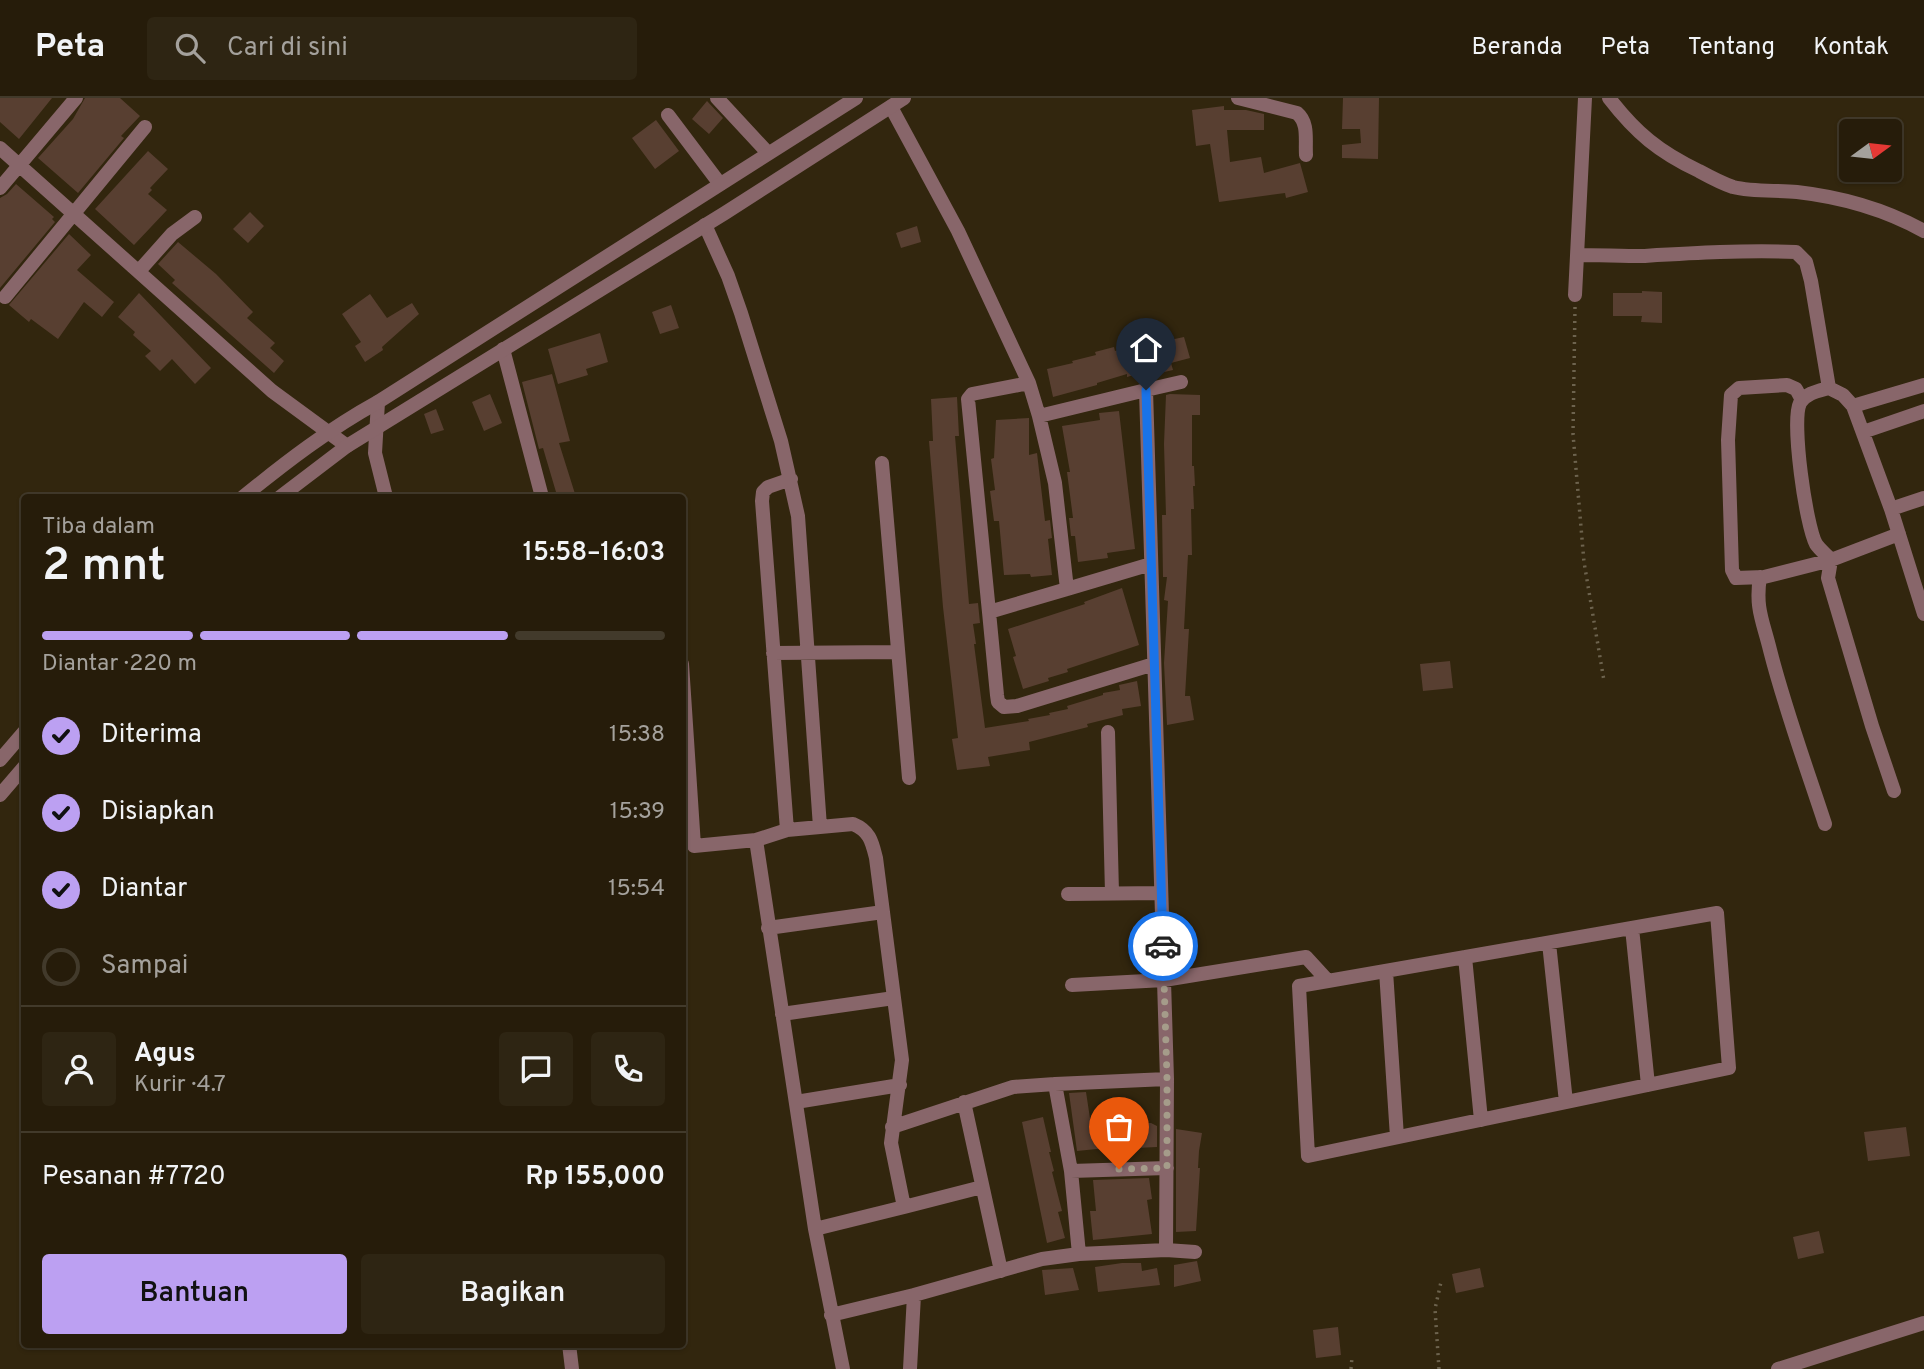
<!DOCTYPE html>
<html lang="id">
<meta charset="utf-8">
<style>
body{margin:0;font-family:Overpass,sans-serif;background:#2e2513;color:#f1f3f6;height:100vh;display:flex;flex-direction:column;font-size:26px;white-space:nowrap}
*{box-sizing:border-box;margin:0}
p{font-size:23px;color:#a4a19c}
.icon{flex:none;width:38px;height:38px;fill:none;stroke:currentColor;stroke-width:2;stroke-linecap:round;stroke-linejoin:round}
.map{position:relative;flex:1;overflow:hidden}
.panel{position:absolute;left:21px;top:396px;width:665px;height:854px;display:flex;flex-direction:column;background:#261c0a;border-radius:7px;box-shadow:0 2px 5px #0004,0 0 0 2px #423a2b}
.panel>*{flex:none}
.needle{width:46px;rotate:75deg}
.controls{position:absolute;left:1839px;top:21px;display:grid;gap:14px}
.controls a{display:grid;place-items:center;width:63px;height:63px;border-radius:7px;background:#261c0a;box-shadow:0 2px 5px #0004,0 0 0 2px #423a2b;font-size:35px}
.pin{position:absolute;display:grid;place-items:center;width:60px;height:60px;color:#fff;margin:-72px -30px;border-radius:50% 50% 50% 0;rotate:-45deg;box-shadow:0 0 7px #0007}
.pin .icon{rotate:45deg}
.courier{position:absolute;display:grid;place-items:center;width:70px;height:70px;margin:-35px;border:5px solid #1a73e8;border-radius:50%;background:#fff;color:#222;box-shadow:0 2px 9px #0007}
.headline em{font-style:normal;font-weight:600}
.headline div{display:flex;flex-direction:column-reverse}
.headline{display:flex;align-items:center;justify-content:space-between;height:119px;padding:0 21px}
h1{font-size:46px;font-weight:600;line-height:52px}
.bar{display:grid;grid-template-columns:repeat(4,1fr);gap:10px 7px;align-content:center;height:84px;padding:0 21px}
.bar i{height:9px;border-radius:5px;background:#423a2b}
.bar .on{background:#bca0f2}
.bar p{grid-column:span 4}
.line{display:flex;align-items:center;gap:18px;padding:0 21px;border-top:2px solid #423a2b}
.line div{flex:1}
.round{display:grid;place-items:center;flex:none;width:74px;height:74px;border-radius:7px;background:#2e2513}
ol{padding:0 21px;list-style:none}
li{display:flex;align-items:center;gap:21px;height:77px}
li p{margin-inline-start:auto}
li .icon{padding:7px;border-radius:50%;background:#bca0f2;color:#111;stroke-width:4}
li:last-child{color:#a4a19c}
li i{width:38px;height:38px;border:4px solid #423a2b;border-radius:50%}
.action{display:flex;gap:14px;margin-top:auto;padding:14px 21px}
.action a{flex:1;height:80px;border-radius:7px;background:#bca0f2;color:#111;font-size:28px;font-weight:600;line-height:80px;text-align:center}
.action a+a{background:#2e2513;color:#f1f3f6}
header{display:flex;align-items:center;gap:42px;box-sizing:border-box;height:98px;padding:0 35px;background:#261c0a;border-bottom:2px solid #423a2b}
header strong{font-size:33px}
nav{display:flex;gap:38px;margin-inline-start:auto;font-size:24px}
.search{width:490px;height:63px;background:#2e2513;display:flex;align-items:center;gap:18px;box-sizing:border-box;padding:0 24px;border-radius:7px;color:#a4a19c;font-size:26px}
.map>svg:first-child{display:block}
</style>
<header>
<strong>Peta</strong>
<div class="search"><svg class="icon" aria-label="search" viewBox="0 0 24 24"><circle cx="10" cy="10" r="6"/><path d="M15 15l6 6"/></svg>Cari di sini</div>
<nav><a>Beranda</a><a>Peta</a><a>Tentang</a><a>Kontak</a></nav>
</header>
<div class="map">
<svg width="1924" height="1271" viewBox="0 0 1924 1271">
<rect width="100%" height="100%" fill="#32260e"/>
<path fill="#583f31" d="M0,0H52L19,41L0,24Z
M85,0H120L140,18L121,38L124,40L78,95L38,60L73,21Z
M1343,0H1379L1378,61L1342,60V47L1361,45L1360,31H1342Z
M707,3L723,20L709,36L692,21Z
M1224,8V12H1246L1264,16V32H1227L1230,64L1261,59L1264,75L1300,65L1308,94L1286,100L1285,95L1219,104L1210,46L1196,48L1192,12Z
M656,22L679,53L655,71L632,40Z
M148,53L168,71L150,90L152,92L148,96L167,112L134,147L95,111Z
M16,86L54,119L52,121L55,124L0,190V100L7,96Z
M250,114L264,128L248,145L233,131Z
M917,128L921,144L901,150L896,135Z
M69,136L91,157L77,172L114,204L102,219L84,204L58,241L31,221L29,224L9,207Z
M178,144L216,176L253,214L247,220L275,245L270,250L284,263L274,275L172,185L175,182L158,166Z
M1642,193L1662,194V225L1641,224L1642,218H1613V195H1642Z
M139,195L211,270L195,286L172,261L160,273L145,258L151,253L133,237L135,234L118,219Z
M370,196L387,220L412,205L419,216L382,249L383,252L365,264L355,248L361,244L342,216Z
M671,207L679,230L660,236L652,214Z
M600,235L608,264L586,271L588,277L558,286L548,251Z
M1184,239L1190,260L1171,265L1173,272L1151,277L1150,272L1127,279V276L1097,285V287L1053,299L1047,271L1073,265L1072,263L1096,257L1095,254L1114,249L1115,253L1136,246L1137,249Z
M552,276L570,343L559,345L576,399H559L556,394L543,350L539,351L522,284Z
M490,296L502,325L484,333L472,304Z
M1170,296L1200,297V317H1192V368H1194L1195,388H1193L1194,411H1191L1192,457H1188L1184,531H1189L1185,598H1190L1194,622L1167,627L1164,565L1168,503L1164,502L1167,479H1163L1162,417H1166L1164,346L1166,297Z
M957,299L959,338H955L969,506L978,505L980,525L973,526L976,546H974L985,630L1029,623L1028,621L1050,617L1049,615L1068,611L1067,608L1103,597V595L1120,592L1119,587L1137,583L1141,608L1122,611L1123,617L1087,626L1088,629L1029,644L1030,652L988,659L990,668L957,672L952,641L958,640L943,509L929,343H933L931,301Z
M436,311L444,332L431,336L424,316Z
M1119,313L1135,451L1107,455L1108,460L1078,464L1075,438H1071L1069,420H1073L1067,374H1070L1062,328L1100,322L1099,315Z
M1029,320V357L1037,355L1045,423L1050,422L1052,440L1048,441L1052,477L1031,479L1030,476L1004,477L999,423H994L990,393L995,392L991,361L994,360L996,322Z
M1122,490L1139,547L1067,571L1068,574L1048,580L1049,583L1023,591L1013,559L1016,558L1008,531L1085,506L1084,504Z
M1450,563L1453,590L1423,593L1420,566Z
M1086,994L1091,1027L1151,1025L1157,1028V1049L1136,1050V1047L1077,1053L1069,995Z
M1043,1019L1051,1054H1049L1054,1073L1052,1074L1062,1113L1058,1114L1065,1140L1047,1145L1022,1024Z
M1906,1029L1910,1058L1868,1063L1864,1034Z
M1176,1031L1202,1035L1199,1053L1198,1070H1200L1196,1133L1176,1134Z
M1149,1080L1152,1101L1147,1102L1152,1136L1093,1142L1090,1113H1096L1093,1082Z
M1819,1133L1824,1155L1798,1161L1793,1139Z
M1197,1163L1201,1183L1174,1189V1167Z
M1122,1165H1141L1142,1173L1157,1170L1160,1187L1098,1194L1095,1169Z
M1073,1170L1079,1192L1045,1197L1042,1172Z
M1480,1170L1484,1189L1456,1195L1452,1176Z
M1338,1229L1341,1257L1316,1260L1313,1232Z"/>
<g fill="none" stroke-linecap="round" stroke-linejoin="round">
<path stroke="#6d634e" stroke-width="3.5" stroke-dasharray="2 5" stroke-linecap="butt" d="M1575,209L1573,336L1584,464L1604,583
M1351,1271L1352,1259
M1439,1271L1435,1211L1441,1184"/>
<path stroke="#88666a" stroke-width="14" d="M717,0L768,55
M1238,0L1297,15C1309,25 1305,42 1306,57
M1609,0C1636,35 1659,54 1699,73C1710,79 1721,85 1733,89C1753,94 1776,92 1797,94C1841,99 1886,112 1924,133
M891,9L958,133L1029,285L972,296L968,301L989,514
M668,17L720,86
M0,50L272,293L347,348
M0,90L76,0
M705,127L728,178L741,215L781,343L798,418L820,729
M1577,157C1599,157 1621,158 1643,158C1694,155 1744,152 1796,154L1806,164L1811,183L1829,290C1818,293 1806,295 1800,305C1791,323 1806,428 1816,446C1820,452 1827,457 1831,462L1828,480L1872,628L1894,693
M139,173L172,136L195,119
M1575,197L1585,0
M5,199L145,29
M503,251L542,399
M1029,285L1039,318
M1924,287L1853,308L1891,411L1924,400
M1829,290L1843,297L1853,308
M1146,292L1181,284
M1802,302L1796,291L1787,287L1739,290L1731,297L1728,342L1732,472L1736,480L1764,479L1831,462L1899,436
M378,304L375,355L386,399
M1863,334L1924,313
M882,365L909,680
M1891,411L1924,516
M1760,479C1755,510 1763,523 1770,552C1785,611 1806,668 1825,726
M1067,491L1151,466
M773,555L897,554
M682,566L694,748L756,742
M1108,634L1112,795
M787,732L762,403L763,394L768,389L791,381
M1068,796L1161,795
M768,830L883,814
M1632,830L1648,987
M1549,845L1566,1004
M1465,859L1481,1022
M1386,873L1397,1039
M1072,887L1164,882L1306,859L1328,883L1717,815L1729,970L1308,1058L1299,888L1328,883
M782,916L894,900
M796,1004L900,987
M964,1004L1001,1173
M892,1029L1013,989L1055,986
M1071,1073L1167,1070
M904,1109L982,1089
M815,1131L756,742L787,732L853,726C870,733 872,744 876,760L902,962L891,1045L904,1109L815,1131L843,1271
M1166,1152L1195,1154
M1079,1156L1071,1073L1055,986L1167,981
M831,1217L914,1197
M569,1246L572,1271
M910,1271L914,1197L1042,1161L1079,1156L1166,1152L1167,981L1146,292L1039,318L1055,385L1067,491L989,514L997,597L998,604L1004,609L1017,608L1154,566
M1778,1271L1924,1225"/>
<path stroke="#88666a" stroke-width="14" d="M243,399C286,364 329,331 378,304L856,0
M280,399L347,348L725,115L904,0
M0,662L24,634
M0,697L24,669"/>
</g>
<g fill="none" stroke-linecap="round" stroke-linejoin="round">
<path stroke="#a59c8a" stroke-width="7" stroke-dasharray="0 12.6" d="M1119,1071L1167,1070V981L1163,848"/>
<path stroke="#1a73e8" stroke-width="9" d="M1146,292L1163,848"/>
</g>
</svg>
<div class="controls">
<a><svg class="needle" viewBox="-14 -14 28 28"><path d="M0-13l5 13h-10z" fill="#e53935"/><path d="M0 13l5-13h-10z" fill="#a4a19c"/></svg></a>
</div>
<div class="pin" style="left:1119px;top:1071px;background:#ea580c"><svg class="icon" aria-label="bag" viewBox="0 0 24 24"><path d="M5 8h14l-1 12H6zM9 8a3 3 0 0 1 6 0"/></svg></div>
<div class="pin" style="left:1146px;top:292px;background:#1f2937"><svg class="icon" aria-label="home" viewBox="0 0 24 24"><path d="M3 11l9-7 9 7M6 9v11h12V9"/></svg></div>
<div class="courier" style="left:1163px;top:848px"><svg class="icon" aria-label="car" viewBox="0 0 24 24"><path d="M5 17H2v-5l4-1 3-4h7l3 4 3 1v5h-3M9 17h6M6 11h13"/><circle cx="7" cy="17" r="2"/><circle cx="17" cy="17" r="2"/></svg></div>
<section class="panel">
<div class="headline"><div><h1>2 mnt</h1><p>Tiba dalam</p></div><em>15:58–16:03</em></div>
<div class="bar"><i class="on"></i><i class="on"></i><i class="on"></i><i></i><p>Diantar · 220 m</p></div>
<ol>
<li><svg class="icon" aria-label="check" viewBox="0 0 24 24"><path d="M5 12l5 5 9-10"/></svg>Diterima<p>15:38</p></li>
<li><svg class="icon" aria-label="check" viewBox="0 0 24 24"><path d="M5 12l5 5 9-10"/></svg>Disiapkan<p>15:39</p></li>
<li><svg class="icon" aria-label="check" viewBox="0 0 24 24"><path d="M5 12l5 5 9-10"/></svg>Diantar<p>15:54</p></li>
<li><i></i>Sampai</li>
</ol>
<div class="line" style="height:126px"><a class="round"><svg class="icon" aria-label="person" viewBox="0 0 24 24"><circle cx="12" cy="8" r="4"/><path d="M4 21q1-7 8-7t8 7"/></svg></a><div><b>Agus</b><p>Kurir · 4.7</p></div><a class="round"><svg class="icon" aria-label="chat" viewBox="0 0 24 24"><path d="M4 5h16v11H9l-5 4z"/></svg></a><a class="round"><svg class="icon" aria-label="phone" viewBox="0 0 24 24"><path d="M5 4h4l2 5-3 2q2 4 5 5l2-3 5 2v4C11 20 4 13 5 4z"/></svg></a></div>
<div class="line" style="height:91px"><div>Pesanan #7720</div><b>Rp 155,000</b></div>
<div class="action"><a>Bantuan</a><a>Bagikan</a></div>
</section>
</div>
